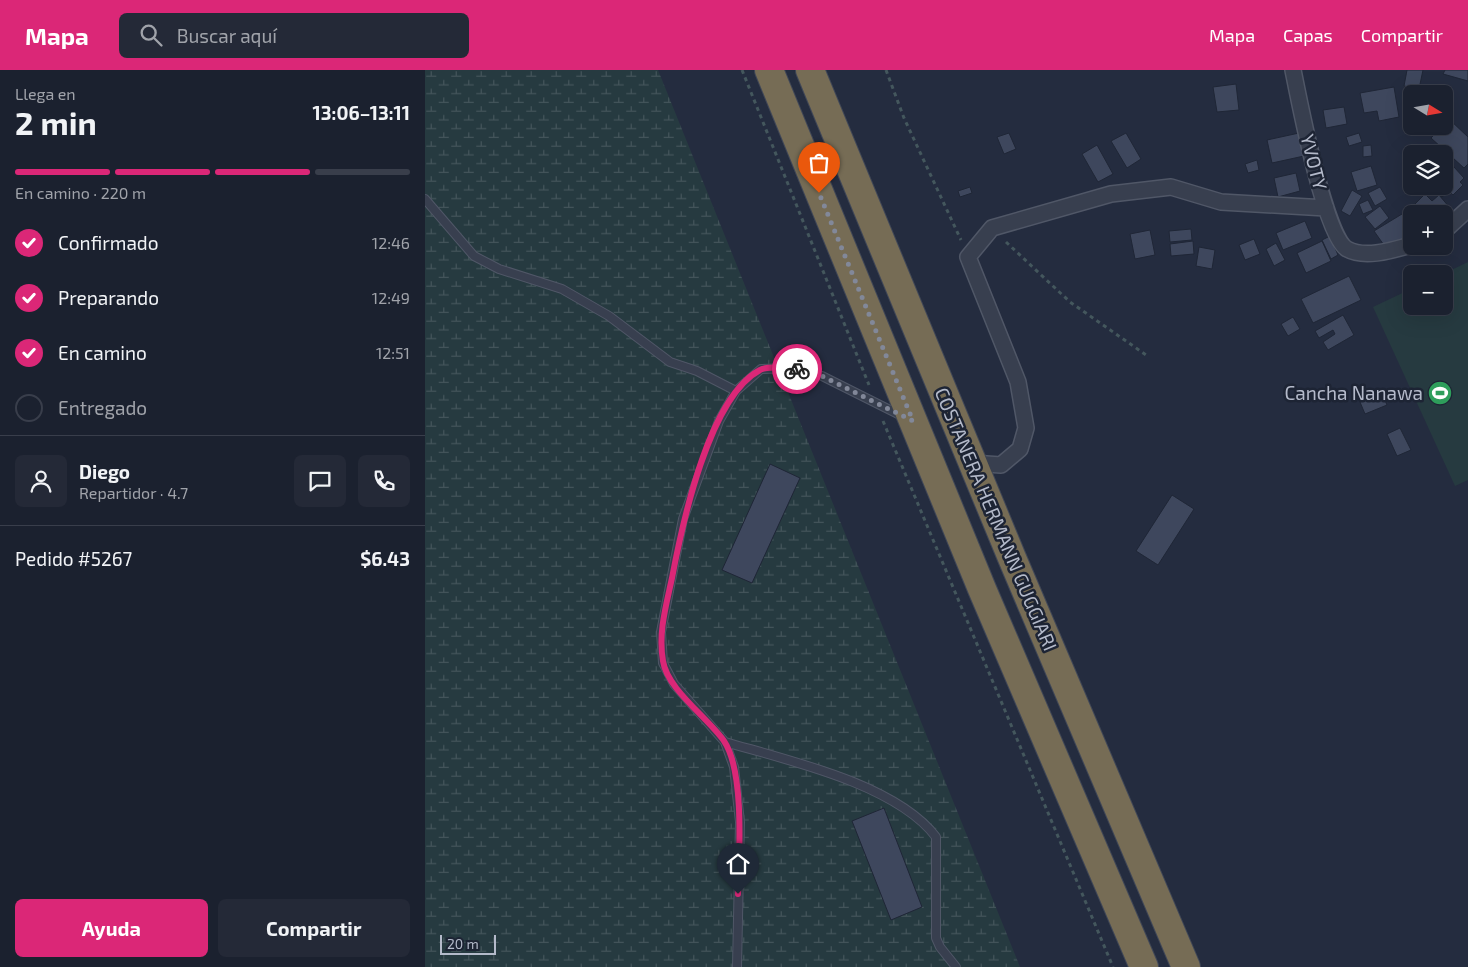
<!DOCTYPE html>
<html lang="es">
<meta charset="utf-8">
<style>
body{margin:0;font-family:"Exo 2",sans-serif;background:#242937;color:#f1f3f6;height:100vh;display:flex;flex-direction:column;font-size:19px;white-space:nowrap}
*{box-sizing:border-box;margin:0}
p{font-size:16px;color:#a0a3aa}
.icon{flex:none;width:28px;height:28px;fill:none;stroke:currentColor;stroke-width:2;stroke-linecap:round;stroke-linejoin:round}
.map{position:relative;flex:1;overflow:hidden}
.drawer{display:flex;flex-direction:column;background:#1b212f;width:425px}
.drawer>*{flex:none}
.needle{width:32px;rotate:101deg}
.buttons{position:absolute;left:978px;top:15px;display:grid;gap:10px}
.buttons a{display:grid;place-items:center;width:50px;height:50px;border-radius:8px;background:#1b212f;box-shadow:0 5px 20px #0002,0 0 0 1px #393e4b;font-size:25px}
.scale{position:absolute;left:15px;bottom:12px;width:56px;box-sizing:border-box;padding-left:5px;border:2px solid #b4baca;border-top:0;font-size:14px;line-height:18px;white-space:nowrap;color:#b4baca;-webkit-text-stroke:4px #1d2434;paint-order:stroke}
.pin{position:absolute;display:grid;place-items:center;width:42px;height:42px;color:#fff;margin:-51px -21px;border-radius:50% 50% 50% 0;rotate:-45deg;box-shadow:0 0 5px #0007}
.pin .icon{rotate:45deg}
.courier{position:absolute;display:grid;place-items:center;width:50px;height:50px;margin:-25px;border:4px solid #db2777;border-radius:50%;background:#fff;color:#222;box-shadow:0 1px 6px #0007}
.headline em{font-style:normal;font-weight:700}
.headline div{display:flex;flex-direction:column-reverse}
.headline{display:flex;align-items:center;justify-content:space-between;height:85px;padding:0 15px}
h1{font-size:32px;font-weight:700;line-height:38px}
.bar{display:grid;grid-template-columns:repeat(4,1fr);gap:8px 5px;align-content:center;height:60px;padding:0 15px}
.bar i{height:6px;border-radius:4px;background:#393e4b}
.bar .current{background:#db2777}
.bar p{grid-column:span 4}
.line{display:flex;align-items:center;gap:12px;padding:0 15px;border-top:1px solid #393e4b}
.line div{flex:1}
.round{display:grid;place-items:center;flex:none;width:52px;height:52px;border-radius:8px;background:#242937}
ol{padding:0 15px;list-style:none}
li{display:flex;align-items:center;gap:15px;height:55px}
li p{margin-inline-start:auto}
li .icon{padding:5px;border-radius:50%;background:#db2777;color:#fff;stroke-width:4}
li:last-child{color:#a0a3aa}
li i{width:28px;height:28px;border:2px solid #393e4b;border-radius:50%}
.button{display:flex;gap:10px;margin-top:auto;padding:10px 15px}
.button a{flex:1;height:58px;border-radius:8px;background:#db2777;color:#fff;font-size:20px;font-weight:700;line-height:58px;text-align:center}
.button a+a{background:#242937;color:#f1f3f6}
header{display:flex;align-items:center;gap:30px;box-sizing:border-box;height:70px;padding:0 25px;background:#db2777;color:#fff}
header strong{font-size:24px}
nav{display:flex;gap:28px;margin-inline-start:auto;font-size:18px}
.search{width:350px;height:45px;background:#242937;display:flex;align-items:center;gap:12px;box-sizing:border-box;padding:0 18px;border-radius:8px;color:#a0a3aa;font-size:19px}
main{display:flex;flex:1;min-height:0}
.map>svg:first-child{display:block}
</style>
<header>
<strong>Mapa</strong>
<div class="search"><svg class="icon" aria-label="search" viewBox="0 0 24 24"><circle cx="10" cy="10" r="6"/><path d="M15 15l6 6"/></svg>Buscar aquí</div>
<nav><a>Mapa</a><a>Capas</a><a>Compartir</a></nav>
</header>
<main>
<section class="drawer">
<div class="headline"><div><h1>2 min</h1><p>Llega en</p></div><em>13:06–13:11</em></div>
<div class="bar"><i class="current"></i><i class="current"></i><i class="current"></i><i></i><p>En camino · 220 m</p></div>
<ol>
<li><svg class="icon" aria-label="check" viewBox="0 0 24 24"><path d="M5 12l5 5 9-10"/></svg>Confirmado<p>12:46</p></li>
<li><svg class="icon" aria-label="check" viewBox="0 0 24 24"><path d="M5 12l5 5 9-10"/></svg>Preparando<p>12:49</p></li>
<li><svg class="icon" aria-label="check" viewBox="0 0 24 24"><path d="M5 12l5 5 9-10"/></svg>En camino<p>12:51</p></li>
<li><i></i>Entregado</li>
</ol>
<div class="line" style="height:90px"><a class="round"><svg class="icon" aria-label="person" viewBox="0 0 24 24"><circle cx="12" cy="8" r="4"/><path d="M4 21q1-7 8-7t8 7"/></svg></a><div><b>Diego</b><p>Repartidor · 4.7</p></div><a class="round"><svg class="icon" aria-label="chat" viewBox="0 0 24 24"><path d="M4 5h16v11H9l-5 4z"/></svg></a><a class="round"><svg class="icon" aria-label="phone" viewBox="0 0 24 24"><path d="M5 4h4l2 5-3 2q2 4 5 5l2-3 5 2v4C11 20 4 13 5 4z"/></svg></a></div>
<div class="line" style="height:65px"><div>Pedido #5267</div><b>$6.43</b></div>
<div class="button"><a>Ayuda</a><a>Compartir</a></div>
</section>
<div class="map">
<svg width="1043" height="897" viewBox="0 0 1043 897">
<defs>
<pattern id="wetland-marsh" width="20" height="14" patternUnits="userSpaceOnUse" patternTransform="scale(1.25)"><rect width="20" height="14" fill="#263a40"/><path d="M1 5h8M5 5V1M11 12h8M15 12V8" fill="none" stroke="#43545a"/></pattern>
</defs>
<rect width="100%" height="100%" fill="#242c3f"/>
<path fill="url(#wetland-marsh)" d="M0,0H233L595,897H0Z"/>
<path fill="#263a40" d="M1043,192V410L1030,416L948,237L986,219V236H1019L1018,204Z"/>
<path fill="#3e475d" stroke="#1f2636" d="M982,0H998L994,19L979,16Z
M1020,0H1043V11L1018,4Z
M811,14L814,40L792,42L788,17Z
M969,17L974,47L954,51L952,41L939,43L935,23Z
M919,37L922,54L901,58L898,40Z
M1024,49L1043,67V94L1039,98L1006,68Z
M584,63L591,79L579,84L572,67Z
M701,63L716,89L702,98L686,71Z
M874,63L879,86L847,93L842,70Z
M934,63L937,72L924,76L921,67Z
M672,75L688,104L673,112L657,84Z
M946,75L947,86L938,87V76Z
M1019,86L1039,108L1035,112L1038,115L1028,125L1024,121L1017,127L1007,116H1019Z
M832,90L834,100L823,103L820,94Z
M946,96L952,115L932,121L926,102Z
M871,103L875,121L853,127L849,108Z
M545,117L547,123L535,127L533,121Z
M955,117L962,129L950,136L943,123Z
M927,120L937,126L925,146L916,141Z
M1000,124L1007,131L1014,125L1025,138L1019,144L986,145L983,141Z
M943,130L948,140L938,144L934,134Z
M955,136L964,148L950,159L940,147Z
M986,143V160L981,163L985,168L961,178L949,161L977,144L979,147Z
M880,151L887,168L858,180L851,163Z
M766,159L767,170L745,172L744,161Z
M725,160L730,185L710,189L705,164Z
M905,166L913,185L906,189L897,170Z
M829,169L835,184L820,190L814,175Z
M768,171L769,184L746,186L745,174Z
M897,171L906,191L881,203L872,183Z
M851,173L860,190L849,196L841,179Z
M774,177L790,180L787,199L771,196Z
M924,206L936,230L888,253L876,229Z
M918,245L929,265L903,280L898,272L910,264L908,260L894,268L890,261Z
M868,247L875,259L863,266L856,254Z
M957,323L962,335L940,344L935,332Z
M975,358L986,380L972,386L962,364Z
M345,394L375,408L327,513L297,500Z
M747,425L769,439L733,495L711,481Z
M459,738L497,837L466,850L427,751Z"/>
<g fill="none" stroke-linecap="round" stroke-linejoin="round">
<g stroke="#505767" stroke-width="10">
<path id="lane" d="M0,129L49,186L74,199L137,219L184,246L245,292L272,301L311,321
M300,672C362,690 471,714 511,767V868L515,877L531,897
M312,897L315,752L309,697L300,672L249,614L238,593L236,562L258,449L294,351L311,321L336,299L370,298L397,306L477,346"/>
</g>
<g stroke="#505767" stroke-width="18">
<path id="street" d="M868,0C874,30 900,166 922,179C940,189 968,180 986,175
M1019,161L1043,139
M547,393L576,395L595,379L601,358L593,312L543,187L567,158L686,124L746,117L796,132L901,138"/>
</g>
<g stroke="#404757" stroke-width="30">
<path id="highway" d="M344,0L557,519L719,897
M385,0L587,488L761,897"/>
</g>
<path stroke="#44575d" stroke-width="3" stroke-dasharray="4 4" stroke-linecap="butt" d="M317,0L444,315
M461,0L479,48L536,170
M581,172L645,232L724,287
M458,351L688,897"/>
<use href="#lane" stroke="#383f4f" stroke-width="8"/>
<use href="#street" stroke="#383f4f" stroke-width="15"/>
<use href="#highway" stroke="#766c55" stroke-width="28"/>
</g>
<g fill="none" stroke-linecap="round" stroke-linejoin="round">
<path stroke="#828899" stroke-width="5" stroke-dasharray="0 9" d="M372,299L397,306L488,351L394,123"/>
<path stroke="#db2777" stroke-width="6" d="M313,824C314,787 320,702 299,671C283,648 242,619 238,591C233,563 241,536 247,508C257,455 284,327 335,300C342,296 363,298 372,299"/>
</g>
<defs>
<g id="stadium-disc" transform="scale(1.25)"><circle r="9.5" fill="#2e9e5b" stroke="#1d2434"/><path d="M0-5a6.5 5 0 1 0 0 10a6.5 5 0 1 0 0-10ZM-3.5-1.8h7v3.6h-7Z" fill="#fff"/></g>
</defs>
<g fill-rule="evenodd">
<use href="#stadium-disc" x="1015" y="323"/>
</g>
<g text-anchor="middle" stroke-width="5" stroke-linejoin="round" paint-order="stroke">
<g font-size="19" fill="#b4baca" stroke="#1d2434">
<text transform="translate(889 92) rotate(76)" y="7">YVOTY</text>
<text transform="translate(571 449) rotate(67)" y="7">COSTANERA HERMANN GUGGIARI</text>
</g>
<g font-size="19" fill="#b4baca" stroke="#1d2434" text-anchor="end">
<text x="998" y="330">Cancha Nanawa</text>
</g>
</g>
</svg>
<div class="buttons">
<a><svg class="needle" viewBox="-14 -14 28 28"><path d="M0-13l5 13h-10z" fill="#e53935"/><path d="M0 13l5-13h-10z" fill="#a0a3aa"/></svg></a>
<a><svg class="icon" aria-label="layers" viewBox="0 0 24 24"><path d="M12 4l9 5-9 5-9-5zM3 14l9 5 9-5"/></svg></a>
<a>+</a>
<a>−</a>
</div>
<div class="scale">20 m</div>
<div class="pin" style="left:394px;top:123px;background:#ea580c"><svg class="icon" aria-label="bag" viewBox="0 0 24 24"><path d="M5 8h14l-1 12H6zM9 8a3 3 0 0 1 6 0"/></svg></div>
<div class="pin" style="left:313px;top:824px;background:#1f2937"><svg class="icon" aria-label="home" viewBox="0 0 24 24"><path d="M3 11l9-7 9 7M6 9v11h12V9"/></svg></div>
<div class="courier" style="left:372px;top:299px"><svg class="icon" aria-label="bike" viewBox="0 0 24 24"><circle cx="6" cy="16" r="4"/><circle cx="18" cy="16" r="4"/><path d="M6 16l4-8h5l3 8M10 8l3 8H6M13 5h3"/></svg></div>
</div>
</main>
